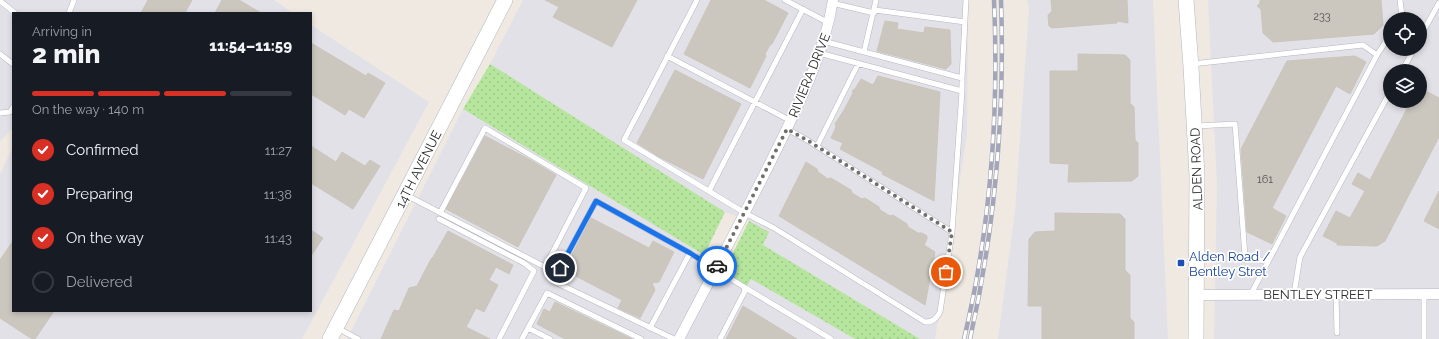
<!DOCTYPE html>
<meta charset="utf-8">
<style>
body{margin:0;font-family:Raleway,sans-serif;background:#242831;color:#f1f3f6;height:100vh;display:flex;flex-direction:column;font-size:15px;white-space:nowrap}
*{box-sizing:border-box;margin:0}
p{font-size:13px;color:#9ea1a6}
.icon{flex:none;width:22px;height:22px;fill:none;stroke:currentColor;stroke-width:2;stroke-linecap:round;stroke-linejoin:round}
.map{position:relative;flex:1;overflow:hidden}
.details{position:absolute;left:12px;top:12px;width:300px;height:300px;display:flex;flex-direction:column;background:#171b24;border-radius:0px;box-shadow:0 2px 6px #0003}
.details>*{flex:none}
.fabs{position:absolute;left:1383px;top:12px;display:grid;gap:8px}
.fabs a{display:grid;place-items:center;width:44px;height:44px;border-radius:50%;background:#171b24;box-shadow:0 2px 6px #0003;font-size:20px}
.pin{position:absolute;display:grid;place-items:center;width:34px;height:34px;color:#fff;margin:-17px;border:2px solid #fff;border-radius:50%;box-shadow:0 1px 4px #0007}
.courier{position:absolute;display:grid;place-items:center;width:40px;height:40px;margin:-20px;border:3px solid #1a73e8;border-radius:50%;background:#fff;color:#222;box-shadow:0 1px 5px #0007}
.overview em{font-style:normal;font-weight:800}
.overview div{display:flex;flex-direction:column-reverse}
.overview{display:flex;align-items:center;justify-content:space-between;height:68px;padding:0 20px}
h1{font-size:26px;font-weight:800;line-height:30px}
.bar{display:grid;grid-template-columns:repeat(4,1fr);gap:6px 4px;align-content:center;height:48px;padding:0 20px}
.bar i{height:5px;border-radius:3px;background:#363941}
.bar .on{background:#d93025}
.bar p{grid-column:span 4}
ol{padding:0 20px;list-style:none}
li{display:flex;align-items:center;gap:12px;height:44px}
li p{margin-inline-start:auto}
li .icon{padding:4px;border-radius:50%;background:#d93025;color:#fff;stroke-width:4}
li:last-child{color:#9ea1a6}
li i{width:22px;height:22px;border:2px solid #363941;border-radius:50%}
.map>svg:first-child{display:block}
</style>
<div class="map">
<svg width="1439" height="339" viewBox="0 0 1439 339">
<defs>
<pattern id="green-dots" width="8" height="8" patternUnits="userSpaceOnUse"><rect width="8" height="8" fill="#b6e59e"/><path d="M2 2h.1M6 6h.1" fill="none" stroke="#9dc588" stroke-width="1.8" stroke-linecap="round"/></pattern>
</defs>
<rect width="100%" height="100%" fill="#efe9e1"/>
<path fill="#e3e1e8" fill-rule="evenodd" d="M0,0H274L293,13H13V128L0,141Z
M523,0H968L967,134L935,339H920L763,245L768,232L749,221L725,212L490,64Z
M1027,0H1153L1168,339H998L1015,211L1029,8Z
M1208,0H1439V339H1214L1217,185ZM1390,19H1420V49H1390ZM1390,71H1420V101H1390Z
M311,25L429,102L302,339H0V174L13,147V311H311Z
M463,109L704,255L724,271L747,286L751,278L855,339H347Z"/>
<path fill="url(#green-dots)" d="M490,64L725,212L704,255L463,109Z
M749,221L769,232L763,245L920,339H855L751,279L747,286L724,271Z"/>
<path fill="#cbc7bf" stroke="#cbc5ba" d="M148,0H192L185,13H141Z
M222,0H239L261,13H215Z
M545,0H637L612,47L553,17L559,7Z
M711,0H764L788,13L772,44L770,45L765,54L766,56L750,88L684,54Z
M1051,0H1127L1128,23L1117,21V23L1052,28L1049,26L1048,15L1052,11Z
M1260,0H1381L1383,25L1374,34L1273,42L1263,33L1261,9L1257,6L1260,3Z
M885,21L898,23L897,29L924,33L925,27L950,30L951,64L946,69L877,51Z
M311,43L366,76L368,73L385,83L364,118L349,109L345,115L311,94Z
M1078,54L1125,55L1130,60V103L1134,107L1135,140L1138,143V176L1132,181L1068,182L1069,164L1050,163V71H1078Z
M1355,56L1366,62L1350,94L1336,86L1272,208L1286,216L1272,244L1247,232L1241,149L1287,61Z
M675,70L741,104L703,179L659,157L637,143Z
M878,76L940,92L934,201L882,174L883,172L840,149L843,143L831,138L836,127L835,124L844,110L853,93L852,91L855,89L861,79L873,85Z
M1420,88L1439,98V137L1385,241L1377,246L1337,245V243L1323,236L1336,211L1350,218L1365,191L1352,184L1358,173L1370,180L1411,101H1420Z
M485,136L527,158L556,175L518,247L446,209Z
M311,146L336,162L342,152L365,166L370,160L380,166L353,209L311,183Z
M806,162L817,169L818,172L828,179L831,178L851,190L852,193L862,199L865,198L879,207L880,210L890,216L893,215L907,224L908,227L918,233H922L927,236V239L924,245L935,252L925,305L779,216Z
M1439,191V229L1424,221Z
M1055,213L1120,214L1125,219V270L1130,275V318L1134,322V339H1042V306H1028L1029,239L1035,232L1055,231Z
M591,218L649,248L653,241L674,252L659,282L652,283L655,290L640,318L618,308L622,300L564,270Z
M311,230L323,238L311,256Z
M448,231L513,265L509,274L496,267L489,280L498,285L484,312L476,308L466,327L490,339H381L394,310L399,311L409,288L417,286L431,259L433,257Z
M13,241V311H54L35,339H32L0,318V260Z
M555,302L632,339H565L537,324L544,309L550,312Z
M743,306L797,339H726Z"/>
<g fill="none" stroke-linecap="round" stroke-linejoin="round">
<g stroke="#b4b7c1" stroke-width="6">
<path id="lane" d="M697,0L624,140L745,213L774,228L925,322C933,322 936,319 940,312L952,232L807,140L787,129
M785,0L829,23
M0,1L15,13
M832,3L874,13
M875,10L965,22
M69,13L74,0
M1400,19L1402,16L1400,0
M1420,37L1439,3
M823,41L962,78V91
M864,52L876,0
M819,53L962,91L952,232
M0,54L13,64
M1377,55L1390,35
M667,56L791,121
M1192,64L1363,45L1377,55L1251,294
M1402,71L1414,49
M962,78L966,0
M0,113L10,112L13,107
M1196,126L1235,124L1245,256L1268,262
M817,146L858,64
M709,191L803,9
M406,195L545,267L586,188L485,128L440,213
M439,219L524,263L534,271L499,339
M744,287L831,339
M1294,294L1300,257L1390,92
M1336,294L1337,333
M1424,294V339
M337,328L358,339
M528,328L550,339
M650,328L690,253
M522,339L547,293L641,339
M674,339L553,281L596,201L690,253L744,287L745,291L720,339"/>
</g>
<g stroke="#b4b7c1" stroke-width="11">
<path id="street" d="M1197,295L1439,294
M679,339C710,280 741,221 771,161C796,110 824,57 833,0"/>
</g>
<g stroke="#b4b7c1" stroke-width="16">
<path id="secondary" d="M1186,0L1191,67L1197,176L1196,339
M330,339L505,0"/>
</g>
<use href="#lane" stroke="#fff" stroke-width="5"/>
<use href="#street" stroke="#fff" stroke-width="10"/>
<use href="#secondary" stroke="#fff" stroke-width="15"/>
<g stroke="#a3a6b8" stroke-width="4.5">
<path id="rail" d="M964,339C990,230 999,112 994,0
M970,339C995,228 1005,114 1001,0"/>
</g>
<use href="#rail" stroke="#fff" stroke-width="3" stroke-dasharray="9" stroke-linecap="butt"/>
</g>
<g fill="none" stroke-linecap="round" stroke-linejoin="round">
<path stroke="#726f6d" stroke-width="4" stroke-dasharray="0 7.2" d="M717,266L787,129L807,140L952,232L946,272"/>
<path stroke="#1a73e8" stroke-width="5" d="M560,268L596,201L690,253L715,269L717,266"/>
</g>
<rect fill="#1a4fb4" stroke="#fff" stroke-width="1.5" x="1177" y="259" width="8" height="8" rx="2"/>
<g text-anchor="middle" stroke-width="3.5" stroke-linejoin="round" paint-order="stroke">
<g font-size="11" fill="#555452">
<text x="1322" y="20">233</text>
<text x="1265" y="183">161</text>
</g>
<g font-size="13" fill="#2e2e2e" stroke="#fff">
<text transform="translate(809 75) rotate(-68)" y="5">RIVIERA DRIVE</text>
<text transform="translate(418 169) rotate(-63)" y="5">14TH AVENUE</text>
<text transform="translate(1196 169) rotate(-92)" y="5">ALDEN ROAD</text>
<text x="1318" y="299">BENTLEY STREET</text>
</g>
<g font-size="13" fill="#164399" stroke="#fff" text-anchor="start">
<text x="1189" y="261">Alden Road /<tspan x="1189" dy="15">Bentley Stret</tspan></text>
</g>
</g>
</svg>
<div class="fabs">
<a><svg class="icon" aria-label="locate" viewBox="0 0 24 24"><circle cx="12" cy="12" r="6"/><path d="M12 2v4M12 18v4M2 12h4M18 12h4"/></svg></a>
<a><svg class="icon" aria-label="layers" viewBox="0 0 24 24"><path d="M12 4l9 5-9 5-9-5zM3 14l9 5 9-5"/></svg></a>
</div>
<div class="pin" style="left:946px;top:272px;background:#ea580c"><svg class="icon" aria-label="bag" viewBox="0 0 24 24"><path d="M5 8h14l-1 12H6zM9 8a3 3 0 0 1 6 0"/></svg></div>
<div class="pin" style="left:560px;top:268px;background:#1f2937"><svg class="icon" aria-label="home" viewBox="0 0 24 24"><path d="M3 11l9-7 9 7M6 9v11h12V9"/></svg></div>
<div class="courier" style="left:717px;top:266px"><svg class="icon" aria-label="car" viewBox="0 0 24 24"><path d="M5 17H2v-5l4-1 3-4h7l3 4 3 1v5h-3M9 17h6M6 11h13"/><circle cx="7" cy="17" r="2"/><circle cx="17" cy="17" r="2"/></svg></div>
<section class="details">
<div class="overview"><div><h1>2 min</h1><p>Arriving in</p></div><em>11:54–11:59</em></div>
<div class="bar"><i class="on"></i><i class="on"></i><i class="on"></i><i></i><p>On the way · 140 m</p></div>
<ol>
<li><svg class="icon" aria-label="check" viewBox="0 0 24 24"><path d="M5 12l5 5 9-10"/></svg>Confirmed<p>11:27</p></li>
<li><svg class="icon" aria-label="check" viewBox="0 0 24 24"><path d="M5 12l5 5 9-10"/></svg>Preparing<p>11:38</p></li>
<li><svg class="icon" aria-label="check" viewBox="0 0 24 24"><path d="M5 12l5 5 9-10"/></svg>On the way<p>11:43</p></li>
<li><i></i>Delivered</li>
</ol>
</section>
</div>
